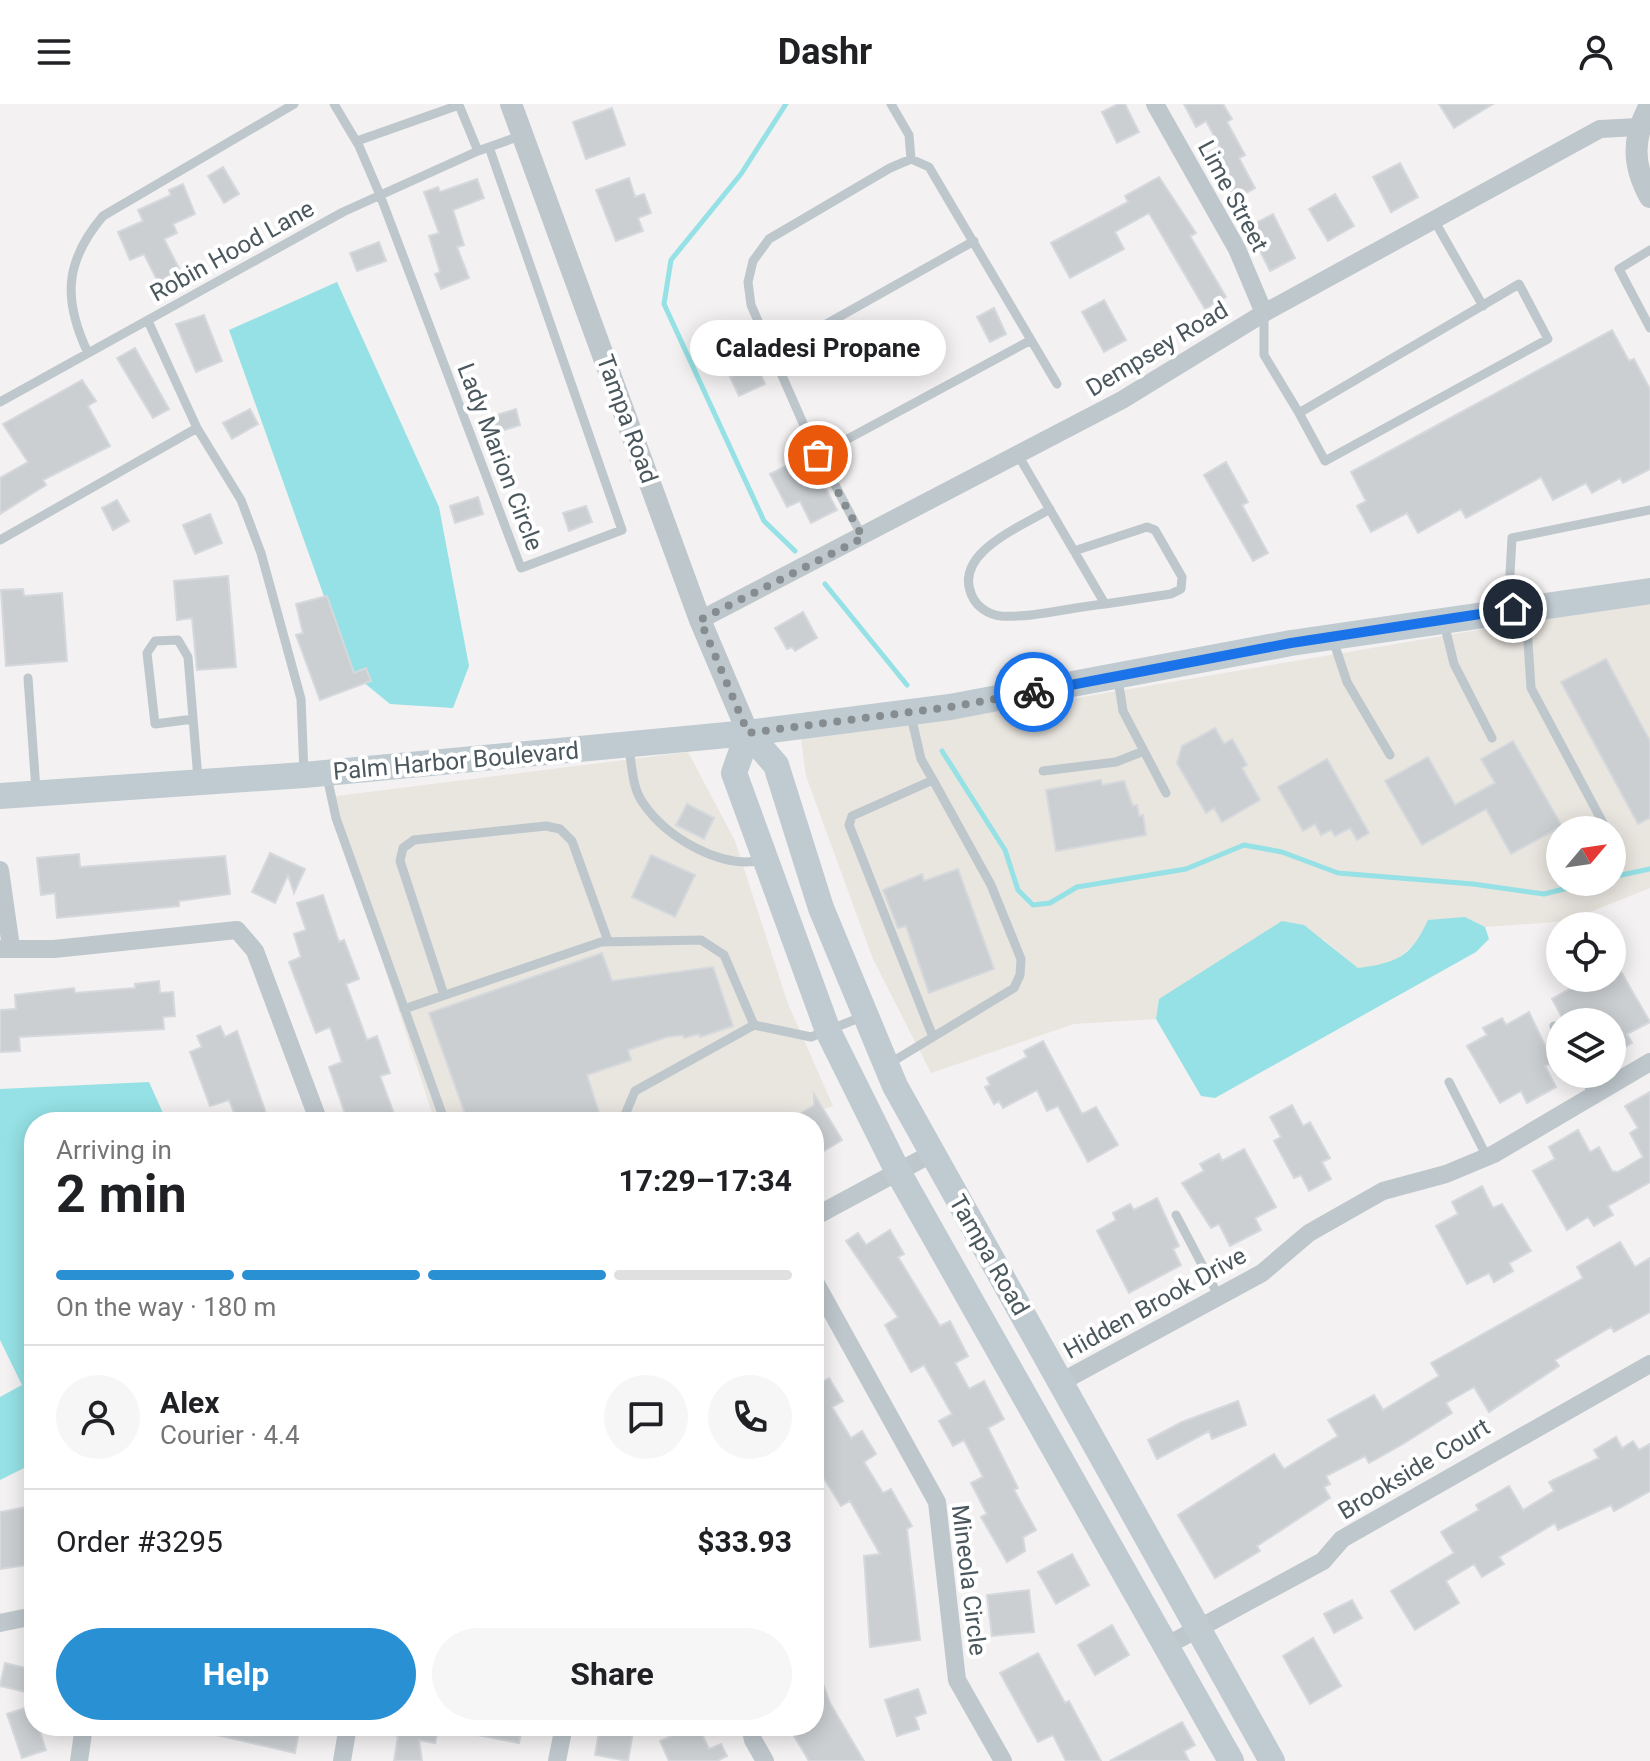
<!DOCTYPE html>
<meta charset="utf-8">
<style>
body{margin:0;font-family:Roboto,sans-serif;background:#f6f6f6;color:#202124;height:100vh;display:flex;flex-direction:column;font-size:30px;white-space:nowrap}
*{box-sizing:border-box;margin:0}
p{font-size:26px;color:#757577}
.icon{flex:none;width:44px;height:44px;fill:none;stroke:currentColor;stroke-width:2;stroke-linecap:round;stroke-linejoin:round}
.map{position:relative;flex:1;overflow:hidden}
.side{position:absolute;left:24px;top:1008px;width:800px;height:624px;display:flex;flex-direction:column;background:#fff;border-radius:32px;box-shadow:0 4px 20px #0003}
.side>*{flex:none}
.needle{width:52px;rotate:61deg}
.fabs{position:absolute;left:1546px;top:712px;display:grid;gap:16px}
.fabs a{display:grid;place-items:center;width:80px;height:80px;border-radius:50%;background:#fff;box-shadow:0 4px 20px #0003;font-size:40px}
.pin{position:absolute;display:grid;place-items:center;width:68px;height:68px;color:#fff;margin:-34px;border:4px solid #fff;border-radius:50%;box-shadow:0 2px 8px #0007}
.courier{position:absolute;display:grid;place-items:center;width:80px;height:80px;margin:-40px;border:6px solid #1a73e8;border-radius:50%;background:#fff;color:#222;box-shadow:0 2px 10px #0007}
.bubble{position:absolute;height:56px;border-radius:28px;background:#fff;box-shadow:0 4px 20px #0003;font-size:26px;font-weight:700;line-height:56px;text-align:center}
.head em{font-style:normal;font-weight:700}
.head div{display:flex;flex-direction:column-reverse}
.head{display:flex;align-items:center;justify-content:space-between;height:136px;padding:0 32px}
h1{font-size:52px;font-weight:700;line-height:60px}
.bar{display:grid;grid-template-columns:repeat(4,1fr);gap:12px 8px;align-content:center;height:96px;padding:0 32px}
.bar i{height:10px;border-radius:6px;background:#e0e0e0}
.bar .selected{background:#2a90d4}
.bar p{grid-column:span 4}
.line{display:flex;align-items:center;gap:20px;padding:0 32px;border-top:2px solid #e0e0e0}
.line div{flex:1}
.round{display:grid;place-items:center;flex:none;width:84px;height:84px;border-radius:42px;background:#f6f6f6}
.primary-button{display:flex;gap:16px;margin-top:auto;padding:16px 32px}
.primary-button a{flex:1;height:92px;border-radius:48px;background:#2a90d4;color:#fff;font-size:32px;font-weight:700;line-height:92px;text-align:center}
.primary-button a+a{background:#f6f6f6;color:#202124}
header{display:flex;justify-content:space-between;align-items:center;height:104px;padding:0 32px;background:#fff;font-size:36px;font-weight:700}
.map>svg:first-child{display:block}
</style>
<header><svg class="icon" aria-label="menu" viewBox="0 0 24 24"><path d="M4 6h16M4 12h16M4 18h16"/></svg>Dashr<svg class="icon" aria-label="person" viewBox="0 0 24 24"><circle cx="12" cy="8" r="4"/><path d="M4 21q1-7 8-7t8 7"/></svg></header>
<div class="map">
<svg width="1650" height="1657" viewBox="0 0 1650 1657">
<rect width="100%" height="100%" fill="#f3f1f1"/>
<path fill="#e9e5df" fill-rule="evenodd" d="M1650,497V784L1567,817L1485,823L1465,813L1419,836L1391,860L1358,864L1323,835L1159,895L1156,915L1074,920L931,969L873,855L806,672L801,634L947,616ZM1560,726H1612V778H1560Z
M688,648L735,737L788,900L833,1002L786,1018H435L329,693Z"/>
<path fill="#95e1e5" d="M337,178L439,403L469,562L453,604L390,600L351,568L229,226Z
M1465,813L1485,823L1489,835L1476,848L1215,994L1201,992L1156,915L1159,895L1282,817L1304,821L1358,864C1397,859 1411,853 1428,816Z
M149,978L167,1018H34V1359L0,1376V1293L22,1281L0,1236V985Z"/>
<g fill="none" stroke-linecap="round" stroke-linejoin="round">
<path stroke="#95e1e5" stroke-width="5" d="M786,0L741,70L671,156L664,200L764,417L795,447
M825,480L907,581
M942,647L1005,746L1018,786L1033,801L1050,799L1077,783L1186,765L1244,741L1282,748L1338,769L1473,780L1544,790L1592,778
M1612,773L1650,765"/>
</g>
<path fill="#cbcfd2" stroke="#d5d8dc" stroke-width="2" d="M1118,0H1125L1139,28L1117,39L1102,8Z
M1184,0H1223L1232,15L1227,18L1245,51L1239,54L1255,84L1235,95L1222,70L1217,73L1205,50L1220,43L1206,17L1196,23Z
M1439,0H1493L1454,24Z
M612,4L625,41L586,55L573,18Z
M1400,59L1418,93L1391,108L1373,73Z
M223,63L239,90L224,99L208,72Z
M1159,73L1196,129L1190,132L1226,193L1205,205L1149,109L1115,128L1124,145L1070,174L1051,139L1128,98L1125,92Z
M629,74L635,93L644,90L651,109L638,114L643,127L616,137L596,86Z
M477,75L484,94L453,106L464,141L457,143L469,174L441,185L435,170L440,168L429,132L439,129L424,88L438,83L440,88Z
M183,80L195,110L173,120L177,129L164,135L180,166L158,178L144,150L130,156L118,128L143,117L138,106L171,91L169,86Z
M1335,90L1354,122L1328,137L1309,105Z
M1273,110L1295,154L1270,167L1248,123Z
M379,138L386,157L357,167L350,149Z
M1104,196L1126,236L1104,248L1082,208Z
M994,204L1006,230L990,238L977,213Z
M204,211L222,257L196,268L176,220Z
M1612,226L1629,257L1634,255L1650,285V365L1623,379L1620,374L1592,389L1586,379L1553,396L1541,373L1466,414L1461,405L1418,429L1407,409L1371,428L1357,402L1366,397L1351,368Z
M135,244L169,305L153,314L117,254Z
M756,260L765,280L739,292L730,273Z
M82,276L96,297L88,302L110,342L43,376L46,381L0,410V374L28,358L3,320Z
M250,305L258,320L232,335L223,319Z
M516,305L520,321L492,330L487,314Z
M808,351L837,406L811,419L800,397L787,403L770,370Z
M1226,358L1248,398L1242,401L1268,449L1253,457L1204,371Z
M478,393L483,410L455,419L450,402Z
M117,396L129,417L113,426L102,404Z
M586,402L592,418L569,427L563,409Z
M210,410L222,439L195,450L183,421Z
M228,472L236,563L197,566L192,514L177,516L174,477Z
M23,485L24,492L62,489L67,557L6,562L1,486Z
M327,492L354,569L366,564L371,577L320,596L296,531L303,529L296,500Z
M803,508L817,534L795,547L792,543L787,545L775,524Z
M1606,555L1650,637V714L1638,720L1561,578Z
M1215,624L1224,640L1232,635L1247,661L1242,664L1260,696L1222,718L1214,704L1206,709L1177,659L1182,642Z
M1513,637L1562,722L1511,750L1486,705L1422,741L1385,677L1428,653L1455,701L1495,679L1481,655Z
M1327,655L1369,729L1357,736L1350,724L1335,732L1331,726L1321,731L1315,720L1303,727L1278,683Z
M1101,676L1102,681L1124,677L1133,702L1137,701L1139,712L1143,711L1146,731L1056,747L1046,686Z
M687,700L714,714L704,735L676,721Z
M270,749L305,765L294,789L288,771L275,799L252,788Z
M79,750L80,763L225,752L230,790L179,797V802L57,814L55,789L41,791L37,754Z
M651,751L695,771L675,813L632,793Z
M958,765L994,865L929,889L906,822L898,824L883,786L922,770L924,777Z
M323,791L339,838L344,836L359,875L346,880L367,936L377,932L390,969L380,972L397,1018H348L329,963L342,958L330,923L316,929L289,858L301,853L294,830L306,826L297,799Z
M602,849L612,877L713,863L733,922L700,933L699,930L684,934L683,931L667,933L628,946L631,956L587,971L602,1018H468L429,909Z
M1612,852L1650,918L1627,930L1632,939L1612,951V918H1579L1575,911L1564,917L1552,895L1589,874H1612Z
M159,877L160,889L173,888L175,912L163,913L164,925L19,933L20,947L0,948V906L16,905L15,891L74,884L75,889L135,884V880Z
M1529,908L1553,958L1545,962L1556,983L1527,999L1521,987L1500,999L1467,942L1487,931L1483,924L1502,914L1506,921Z
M220,922L225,933L237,927L269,1018H238L229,996L210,1002L190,948L202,943L197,932Z
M1043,937L1082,1010L1096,1003L1118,1041L1088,1058L1058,1002L1047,1007L1037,986L1003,1004L999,997L994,1000L985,983L990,981L987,974L1027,953L1024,947Z
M1650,988V1078L1608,1102L1613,1111L1594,1122L1588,1113L1567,1126L1533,1067L1555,1055L1549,1043L1578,1026L1590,1048L1599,1043L1612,1067L1618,1068L1643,1053L1630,1029L1638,1024L1625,1002Z
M814,990L842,1036L814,1053V1018H787L814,1001Z
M1292,1001L1303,1022L1310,1018L1330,1054L1322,1058L1331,1075L1309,1087L1301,1071L1294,1074L1274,1037L1281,1033L1270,1013Z
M1244,1045L1276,1103L1255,1114L1261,1126L1230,1142L1219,1120L1211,1124L1182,1079L1204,1067L1200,1060L1219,1050L1222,1057Z
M1482,1082L1493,1104L1502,1100L1531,1147L1509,1159L1513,1167L1494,1178L1489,1169L1467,1180L1436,1122L1458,1110L1452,1098Z
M1157,1094L1179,1142L1173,1145L1181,1161L1129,1189L1097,1127L1116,1116L1113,1109L1130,1100L1134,1106Z
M890,1126L904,1150L898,1153L940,1222L950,1217L968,1252L955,1259L969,1285L984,1277L1004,1315L988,1324L1018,1384L1014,1386L1036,1426L1023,1433L1025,1447L1007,1458L981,1413L987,1410L971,1379L983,1373L964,1336L953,1342L939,1317L952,1310L924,1261L911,1268L885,1221L898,1213L846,1137L858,1129L866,1141Z
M1620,1138L1635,1163L1650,1154V1208L1614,1228L1611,1223L1555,1256L1559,1262L1489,1308L1474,1283L1446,1299L1452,1309L1403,1340L1369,1359L1365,1352L1326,1372L1330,1380L1324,1383L1330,1394L1257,1442L1260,1447L1215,1474L1178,1411L1274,1350L1284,1365L1338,1332L1328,1316L1374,1291L1383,1306L1439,1272L1431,1259L1583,1174L1577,1163Z
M829,1274L843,1297L832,1303L851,1334L862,1327L876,1350L864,1358L883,1389L891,1385L912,1422L907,1425L920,1536L870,1543L864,1452L880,1450L850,1397L841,1402L814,1358V1283Z
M1238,1297L1246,1321L1212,1335L1209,1327L1157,1355L1148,1336L1182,1318Z
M1616,1333L1622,1344L1633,1337L1639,1346L1650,1340V1387L1614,1407L1611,1401L1558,1426L1555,1419L1499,1453L1504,1460L1482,1473L1474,1460L1446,1477L1459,1499L1415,1526L1391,1487L1454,1449L1441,1428L1479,1406L1476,1401L1509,1382L1523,1406L1554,1387L1549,1378L1599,1354L1594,1346Z
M27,1403L34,1460L0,1465V1408Z
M1072,1450L1089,1481L1056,1500L1038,1468Z
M1029,1486L1034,1528L992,1532L987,1491Z
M1352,1496L1362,1514L1334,1529L1324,1510Z
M1112,1521L1129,1551L1095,1571L1078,1541Z
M1313,1534L1341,1582L1310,1600L1283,1552Z
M1038,1549L1065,1599L1069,1597L1101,1657H1066L1053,1631L1038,1638L1000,1569Z
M814,1555L830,1599L864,1657H809L788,1622H814Z
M5,1559L34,1566V1590L0,1582Z
M918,1585L926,1609L915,1613L919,1625L897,1632L885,1596Z
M31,1602L34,1622H38L46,1646L22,1654L7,1610Z
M1182,1618L1195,1641L1184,1647L1189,1657H1110Z
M208,1622H300L295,1649L208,1629Z
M386,1622H439L435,1639L419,1636L422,1657H394L398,1632L385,1629Z
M468,1622L522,1625L519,1639L467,1629Z
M600,1622H634L628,1657L595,1651Z
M694,1622H698L709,1645L721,1640L727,1652L717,1657H669L660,1637Z"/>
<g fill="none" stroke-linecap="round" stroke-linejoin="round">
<path stroke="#bec7cc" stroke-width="9" d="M334,0L359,42L380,91L521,464L622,426L489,43
M891,0L909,31L911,55
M357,37L459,1L478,47
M1434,116L1483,202
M1650,146L1619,165L1650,224
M1264,209V251L1299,309L1519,180L1548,235L1325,357L1299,309
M148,217L197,324L241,396L261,449L301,595L304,669
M88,249C63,196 64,158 103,112L294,0
M773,250L974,137
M0,298L343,108L478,47L523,31
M818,351L1031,236
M1018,351L1105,500L1171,490L1181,485L1182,473L1155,426L1147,423L1074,447
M1050,405C1021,423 952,449 972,492C977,503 989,511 1001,512C1034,514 1072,503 1105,500
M863,434L806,326L751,201L748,178L753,157L769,135L890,64L911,55L929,63L1057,280
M0,436L197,324
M1508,506L1512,434L1650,406
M1526,507L1531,584L1603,719
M1444,519L1454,560L1492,634
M1333,536L1347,578L1390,651
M28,574L36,686
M1118,575L1123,607L1166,689
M193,615L155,620L147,549L155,537L178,536L188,553L198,675
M629,644C632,661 632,684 643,699C666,733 721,766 763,756
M1043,667L1116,658L1144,647
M327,673L336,714L445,1018
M933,676L991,781L1021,855L1020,871L1014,884L933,933
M444,891L400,757L403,744L414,736L546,722L560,725L572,737L608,837
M404,905L601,838L701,836L724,851L754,921
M1554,922L1560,933
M887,961L933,933L849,721L852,712L933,676L921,655L911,612
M1581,970L1594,991
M1449,978L1487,1053
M622,1018L635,987L754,921L811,933L864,912
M1176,1111L1219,1193"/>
<path stroke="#bec7cc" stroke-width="18" d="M1155,0L1237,145L1264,209
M700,516L1122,296L1264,209L1600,25L1638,23
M0,766L11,843
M0,845H54L237,826L255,847L319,1018
M814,1113L931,1050
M814,1176L937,1398L957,1576L1003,1657
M1061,1278L1262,1169L1309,1129L1383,1087L1446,1070L1494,1050L1650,958
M0,1519L34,1512
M1166,1542L1323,1457L1342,1435L1650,1260
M750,1622L753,1636L765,1657
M79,1657L84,1622
M342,1657L348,1622
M557,1657L564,1622"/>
<path stroke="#bec7cc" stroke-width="22" d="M511,0L700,516L748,629
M1650,1C1632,34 1632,60 1650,93"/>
<path stroke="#bfcad1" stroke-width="26" d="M748,629L776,661L821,804L895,982L1272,1657
M748,629L734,669L828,927L898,1068L1231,1657
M0,692L304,671L748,629L950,603L1291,539L1650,487"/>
</g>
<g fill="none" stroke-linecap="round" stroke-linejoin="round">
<path stroke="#858d91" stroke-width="8" stroke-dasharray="0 14.4" d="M818,351L863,434L700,516L748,629L950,603L1034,588"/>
<path stroke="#1a73e8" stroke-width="10" d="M1034,588L1291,539L1513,505"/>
</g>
<g text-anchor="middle" stroke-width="8" stroke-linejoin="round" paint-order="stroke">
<g font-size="24" fill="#4a575d" stroke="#fff">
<text transform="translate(1233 92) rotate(62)" y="8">Lime Street</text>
<text transform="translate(232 147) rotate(-29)" y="8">Robin Hood Lane</text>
<text transform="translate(1157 245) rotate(-31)" y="8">Dempsey Road</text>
<text transform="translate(627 315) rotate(70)" y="8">Tampa Road</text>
<text transform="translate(500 353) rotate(69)" y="8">Lady Marion Circle</text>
<text transform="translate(456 657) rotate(-5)" y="8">Palm Harbor Boulevard</text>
<text transform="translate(989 1151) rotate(60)" y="8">Tampa Road</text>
<text transform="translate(1155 1199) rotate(-29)" y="8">Hidden Brook Drive</text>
<text transform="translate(1414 1365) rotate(-31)" y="8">Brookside Court</text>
<text transform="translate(969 1476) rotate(83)" y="8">Mineola Circle</text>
</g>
</g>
</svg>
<div class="fabs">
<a><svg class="needle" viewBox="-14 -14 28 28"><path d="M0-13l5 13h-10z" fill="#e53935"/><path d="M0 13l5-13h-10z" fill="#757577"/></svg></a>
<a><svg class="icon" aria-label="locate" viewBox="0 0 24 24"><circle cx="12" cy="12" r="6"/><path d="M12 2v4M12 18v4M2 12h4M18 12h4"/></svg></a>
<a><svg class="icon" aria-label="layers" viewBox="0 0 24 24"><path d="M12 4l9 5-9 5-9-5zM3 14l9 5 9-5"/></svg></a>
</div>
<div class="pin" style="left:818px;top:351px;background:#ea580c"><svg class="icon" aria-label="bag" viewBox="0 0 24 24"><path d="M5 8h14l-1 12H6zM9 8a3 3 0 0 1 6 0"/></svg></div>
<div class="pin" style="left:1513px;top:505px;background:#1f2937"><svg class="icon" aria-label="home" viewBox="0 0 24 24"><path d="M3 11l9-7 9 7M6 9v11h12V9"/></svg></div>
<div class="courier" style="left:1034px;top:588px"><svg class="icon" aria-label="bike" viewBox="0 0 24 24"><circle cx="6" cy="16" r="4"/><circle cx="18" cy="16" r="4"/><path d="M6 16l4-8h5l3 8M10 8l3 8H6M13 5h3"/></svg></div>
<div class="bubble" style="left:690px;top:216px;width:256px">Caladesi Propane</div>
<section class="side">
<div class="head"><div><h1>2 min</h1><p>Arriving in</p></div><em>17:29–17:34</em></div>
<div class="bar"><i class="selected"></i><i class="selected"></i><i class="selected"></i><i></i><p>On the way · 180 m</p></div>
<div class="line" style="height:144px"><a class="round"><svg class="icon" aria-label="person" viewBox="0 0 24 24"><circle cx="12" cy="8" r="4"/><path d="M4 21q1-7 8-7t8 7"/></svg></a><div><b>Alex</b><p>Courier · 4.4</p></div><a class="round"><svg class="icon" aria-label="chat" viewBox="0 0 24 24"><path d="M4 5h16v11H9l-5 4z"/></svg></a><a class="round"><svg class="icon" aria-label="phone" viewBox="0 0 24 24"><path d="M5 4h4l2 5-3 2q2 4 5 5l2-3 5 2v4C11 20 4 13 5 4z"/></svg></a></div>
<div class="line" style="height:104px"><div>Order #3295</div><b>$33.93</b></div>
<div class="primary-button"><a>Help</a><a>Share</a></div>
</section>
</div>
